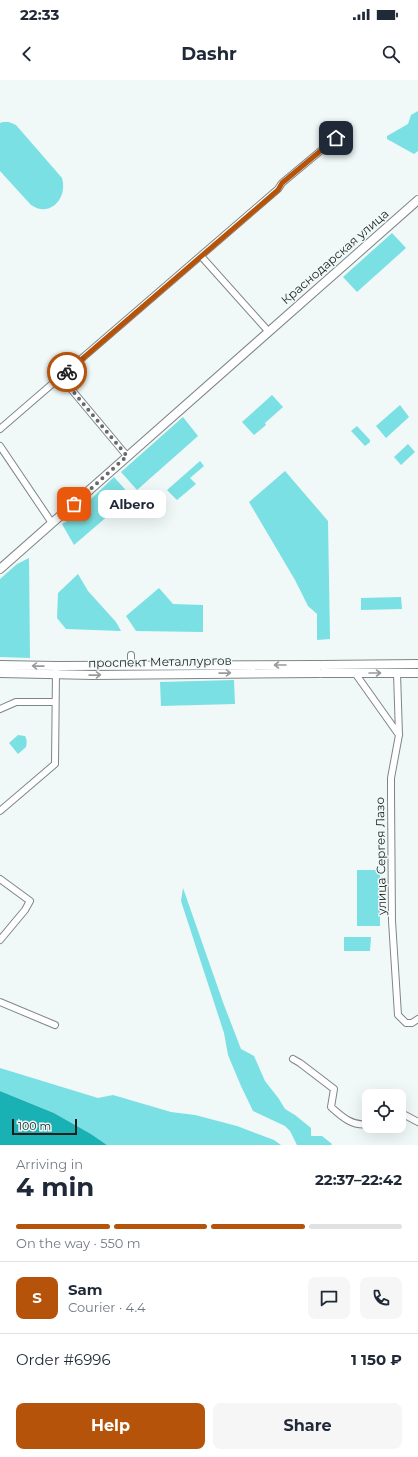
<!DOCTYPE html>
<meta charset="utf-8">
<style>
body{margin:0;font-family:Montserrat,sans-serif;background:#f6f6f7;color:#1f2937;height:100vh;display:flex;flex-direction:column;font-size:15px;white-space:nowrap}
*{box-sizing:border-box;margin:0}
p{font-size:13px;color:#747a83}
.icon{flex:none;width:22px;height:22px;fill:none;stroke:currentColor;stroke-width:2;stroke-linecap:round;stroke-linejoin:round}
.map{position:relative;height:1065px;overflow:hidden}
.panel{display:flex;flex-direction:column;background:#fff;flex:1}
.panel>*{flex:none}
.buttons{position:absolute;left:362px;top:1009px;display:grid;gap:8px}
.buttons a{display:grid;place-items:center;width:44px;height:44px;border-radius:8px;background:#fff;box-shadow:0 4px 16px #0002;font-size:20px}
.scale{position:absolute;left:12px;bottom:10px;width:65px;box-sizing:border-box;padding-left:4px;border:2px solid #1c1e1e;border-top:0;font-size:11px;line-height:14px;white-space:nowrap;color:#1c1e1e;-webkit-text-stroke:3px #f0f8f8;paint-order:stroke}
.pin{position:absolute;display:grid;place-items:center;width:34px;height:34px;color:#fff;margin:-17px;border-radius:8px;box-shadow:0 2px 6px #0006}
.courier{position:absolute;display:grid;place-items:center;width:40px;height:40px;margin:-20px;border:3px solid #b45309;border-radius:50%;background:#fff;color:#222;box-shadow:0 1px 5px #0007}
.bubble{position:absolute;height:28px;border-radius:8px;background:#fff;box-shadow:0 4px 16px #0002;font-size:13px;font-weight:700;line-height:28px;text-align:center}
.summary em{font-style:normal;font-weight:700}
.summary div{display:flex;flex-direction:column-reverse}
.summary{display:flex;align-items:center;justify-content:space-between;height:68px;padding:0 16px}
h1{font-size:26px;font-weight:700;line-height:30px}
.bar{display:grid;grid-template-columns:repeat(4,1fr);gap:6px 4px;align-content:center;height:48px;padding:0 16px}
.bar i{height:5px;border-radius:3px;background:#e0e1e3}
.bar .current{background:#b45309}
.bar p{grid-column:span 4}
.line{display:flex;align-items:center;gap:10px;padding:0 16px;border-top:1px solid #e0e1e3}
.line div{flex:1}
.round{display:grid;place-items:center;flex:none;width:42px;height:42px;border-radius:8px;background:#f6f6f7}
.primary-button{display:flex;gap:8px;margin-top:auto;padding:8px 16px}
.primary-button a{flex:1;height:46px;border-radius:8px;background:#b45309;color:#fff;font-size:16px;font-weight:700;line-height:46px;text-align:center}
.primary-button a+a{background:#f6f6f7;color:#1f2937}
.status{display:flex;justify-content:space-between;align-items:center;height:28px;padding:0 20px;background:#fff;direction:ltr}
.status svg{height:11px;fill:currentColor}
header{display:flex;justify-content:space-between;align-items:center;height:52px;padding:0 16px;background:#fff;font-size:18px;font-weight:700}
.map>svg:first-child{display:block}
</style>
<div class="status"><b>22:33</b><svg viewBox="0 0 49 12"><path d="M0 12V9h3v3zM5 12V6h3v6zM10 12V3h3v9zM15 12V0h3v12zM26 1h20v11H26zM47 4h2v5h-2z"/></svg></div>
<header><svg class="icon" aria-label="back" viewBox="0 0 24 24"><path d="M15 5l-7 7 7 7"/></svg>Dashr<svg class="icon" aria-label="search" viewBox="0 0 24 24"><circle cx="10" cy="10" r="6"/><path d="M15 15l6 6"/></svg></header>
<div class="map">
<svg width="418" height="1065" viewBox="0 0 418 1065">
<rect width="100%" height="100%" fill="#f0f8f8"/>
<path fill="#7ae0e3" d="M418,31V71L414,74L387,59V56L408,44L411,35Z
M3,42H9L16,45L62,98C68,118 50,138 31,125L0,91V43Z
M392,153L406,168L357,212L343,197Z
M272,315L283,327L265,343L266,345L254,355L242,342Z
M400,325L409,337L386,358L376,346Z
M183,337L198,356L137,410L121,392Z
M357,346L370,360V362L365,366L352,352L351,351Z
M408,364L415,372L401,385L394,377Z
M200,381L204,386L190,398L196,404L177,420L167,410Z
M285,391L328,441L330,559L317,560V534L308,526L295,500L249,422Z
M114,397L131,416L74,465L62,444L85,430L92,418Z
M29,478L30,578L0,577V499L17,484Z
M78,494L88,511L116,542L121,551L66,549L57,538L58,513Z
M159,508L173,524L203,525V552L136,551L126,536Z
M401,517L402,529L361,530V518Z
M234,600L235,624L161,626L160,602Z
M18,655L25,656C27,660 27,662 26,667L18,674L9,663Z
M357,790H380V846H357Z
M183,808L224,925L241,969L254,976L265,1001L279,1019L285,1029L295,1035L311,1048V1056H322L332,1064L331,1065H297L290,1051L285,1046L253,1031L241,1006L228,975L224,953L181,821Z
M344,857H371L370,871H344Z
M0,988L98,1018L113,1015L171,1032L195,1035L237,1046L274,1060L281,1065H107L91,1054L54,1033L0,1011Z"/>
<path fill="#1ab1b5" d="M0,1011L54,1033L91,1054L107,1065H0Z"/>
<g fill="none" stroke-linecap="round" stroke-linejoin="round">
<g stroke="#7f8686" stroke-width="8">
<path id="minor" d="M201,176L269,252
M61,297L127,376
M0,349L278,109L282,103L336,58
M0,366L52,443
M131,575V586
M355,593L399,655
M397,593L399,655L391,698V716L392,841L398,935L406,943H412L418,939
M0,629L16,622H55
M0,731L55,684L56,591
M0,799L30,821L25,830L0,860
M0,922L55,945
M293,979L300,983L334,1009L331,1027C342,1037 353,1047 369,1044
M399,1036L405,1035L418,1042"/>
</g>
<g stroke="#7f8686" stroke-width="10">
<path id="major" d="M0,489L418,120
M0,585L56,586L319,585
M322,585L418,584
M0,593L93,595L319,593
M322,593H418"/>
</g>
<use href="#minor" stroke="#fff" stroke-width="6"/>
<use href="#major" stroke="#fff" stroke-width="8"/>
</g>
<defs><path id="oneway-shaft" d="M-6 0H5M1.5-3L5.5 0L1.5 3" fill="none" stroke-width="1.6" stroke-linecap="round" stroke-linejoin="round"/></defs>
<g stroke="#999a9a">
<use href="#oneway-shaft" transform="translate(280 585) rotate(-180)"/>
<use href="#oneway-shaft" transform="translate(38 586) rotate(-179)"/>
<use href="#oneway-shaft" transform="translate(225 593) rotate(-1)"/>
<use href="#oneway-shaft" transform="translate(375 593)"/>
<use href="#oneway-shaft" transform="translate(95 595) rotate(-1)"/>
</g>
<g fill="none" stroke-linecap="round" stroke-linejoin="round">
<path stroke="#666a6a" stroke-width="4" stroke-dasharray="0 7.2" d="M67,292L61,297L127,376L74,424"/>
<path stroke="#b45309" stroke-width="5" d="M67,292L278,110L282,103L336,58"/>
</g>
<g text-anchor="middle" stroke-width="3" stroke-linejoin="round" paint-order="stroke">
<g font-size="12" fill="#1c1e1e" stroke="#f0f8f8">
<text transform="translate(335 177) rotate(-41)" y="4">Краснодарская улица</text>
<text transform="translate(160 582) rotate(-1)" y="4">проспект Металлургов</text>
<text transform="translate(381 776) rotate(-91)" y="4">улица Сергея Лазо</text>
</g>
</g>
</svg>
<div class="buttons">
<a><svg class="icon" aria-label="locate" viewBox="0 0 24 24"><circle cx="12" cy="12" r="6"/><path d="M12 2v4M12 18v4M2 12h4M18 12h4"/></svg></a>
</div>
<div class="scale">100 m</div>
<div class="pin" style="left:74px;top:424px;background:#ea580c"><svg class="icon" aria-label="bag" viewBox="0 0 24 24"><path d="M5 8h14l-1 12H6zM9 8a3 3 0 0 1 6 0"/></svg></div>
<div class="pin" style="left:336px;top:58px;background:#1f2937"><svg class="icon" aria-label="home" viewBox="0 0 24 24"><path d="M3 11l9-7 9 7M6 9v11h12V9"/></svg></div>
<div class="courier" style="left:67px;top:292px"><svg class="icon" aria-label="bike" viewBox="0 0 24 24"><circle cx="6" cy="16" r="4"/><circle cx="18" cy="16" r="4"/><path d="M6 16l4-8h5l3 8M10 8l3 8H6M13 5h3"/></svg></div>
<div class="bubble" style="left:98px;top:410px;width:68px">Albero</div>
</div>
<section class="panel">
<div class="summary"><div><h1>4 min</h1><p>Arriving in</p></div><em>22:37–22:42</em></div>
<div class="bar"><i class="current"></i><i class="current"></i><i class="current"></i><i></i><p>On the way · 550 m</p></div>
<div class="line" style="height:72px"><b class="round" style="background:#b45309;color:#fff">S</b><div><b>Sam</b><p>Courier · 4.4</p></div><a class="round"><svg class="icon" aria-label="chat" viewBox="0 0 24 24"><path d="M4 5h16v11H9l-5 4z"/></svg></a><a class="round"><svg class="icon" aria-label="phone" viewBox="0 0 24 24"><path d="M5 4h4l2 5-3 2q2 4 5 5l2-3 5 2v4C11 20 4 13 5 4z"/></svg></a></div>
<div class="line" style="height:52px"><div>Order #6996</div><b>1 150 ₽</b></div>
<div class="primary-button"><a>Help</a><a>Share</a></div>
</section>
